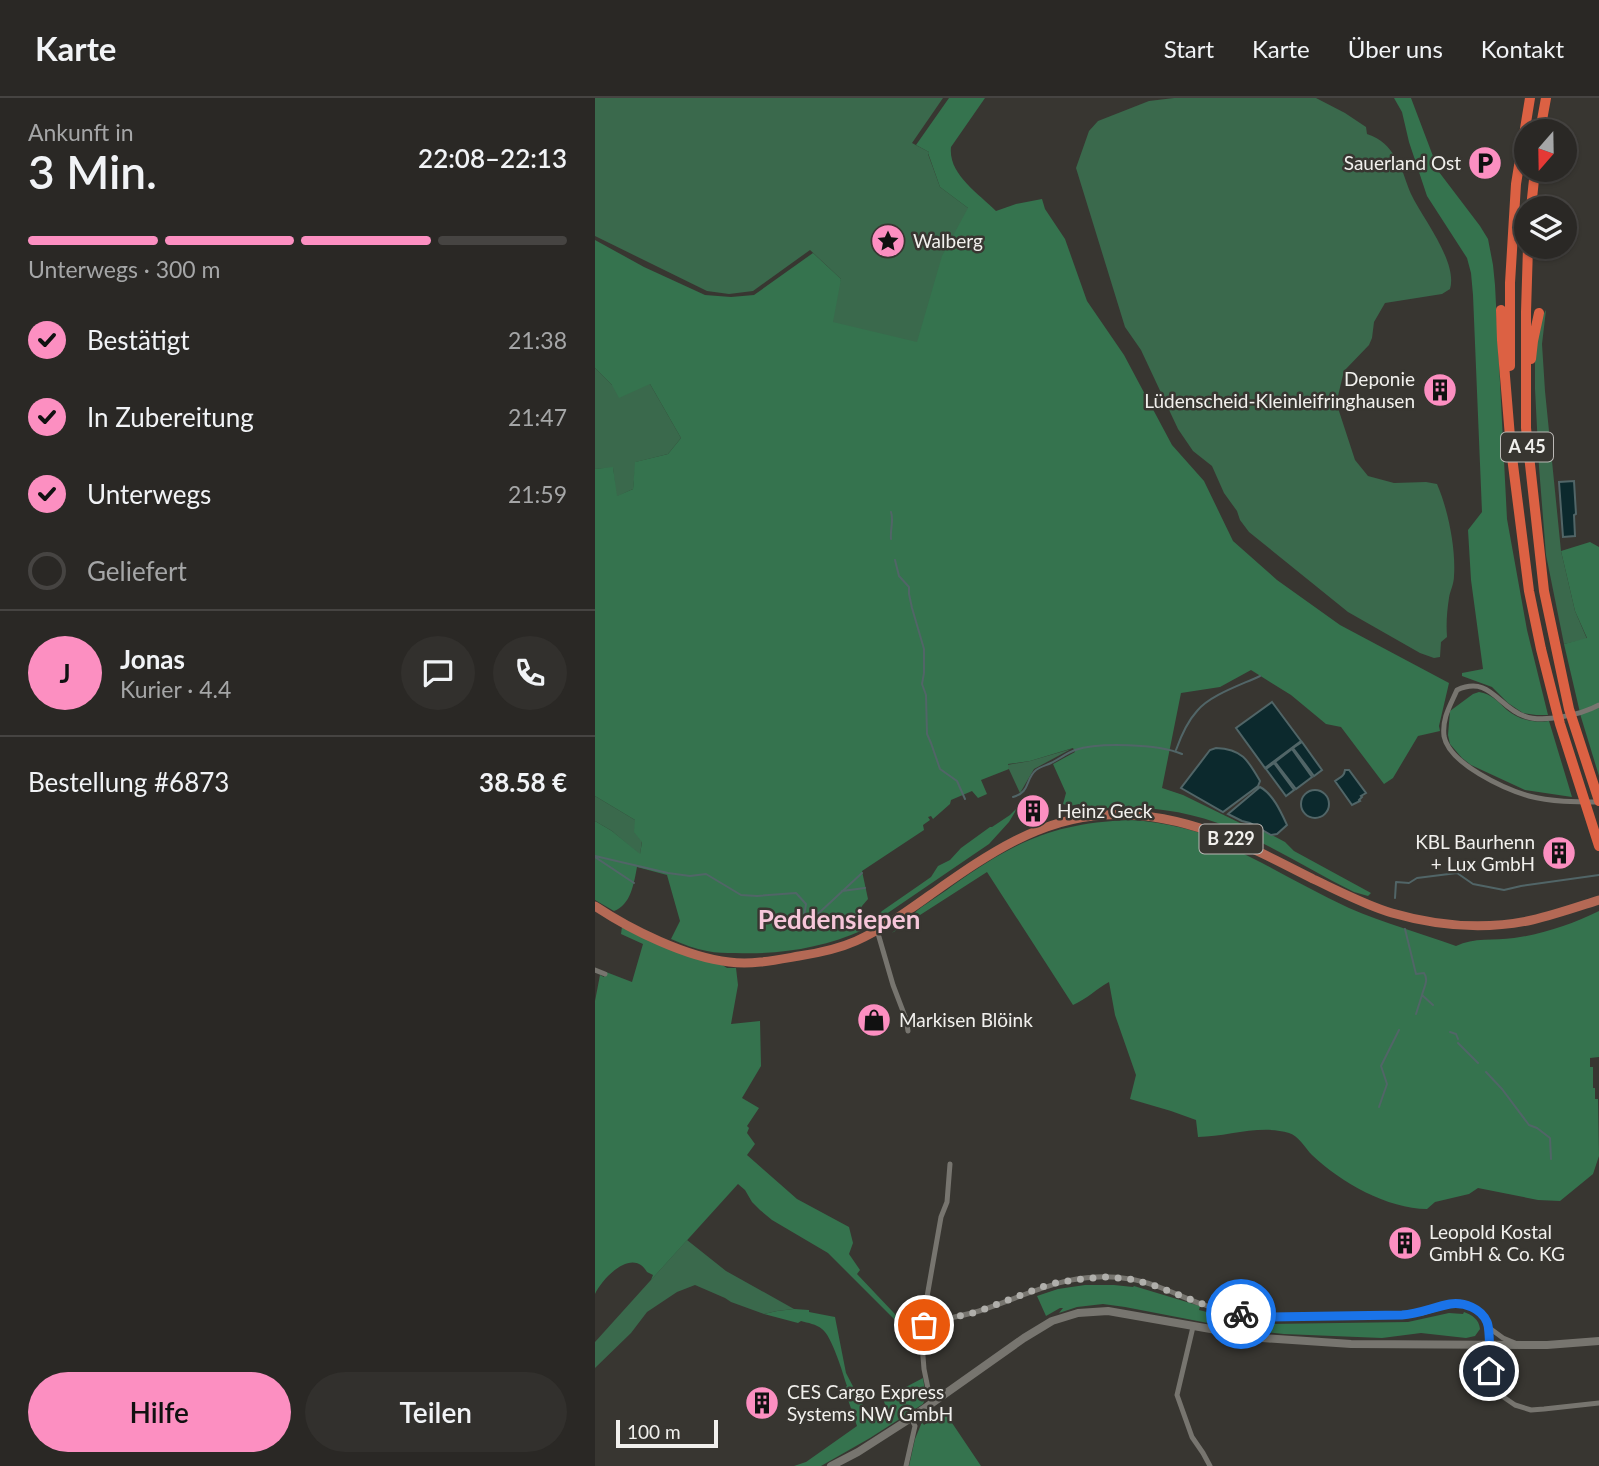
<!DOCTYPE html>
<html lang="de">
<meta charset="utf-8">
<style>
body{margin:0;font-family:Lato,sans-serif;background:#32302d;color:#f1f3f6;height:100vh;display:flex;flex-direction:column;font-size:26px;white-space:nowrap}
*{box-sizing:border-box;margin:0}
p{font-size:23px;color:#a5a6a7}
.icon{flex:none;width:38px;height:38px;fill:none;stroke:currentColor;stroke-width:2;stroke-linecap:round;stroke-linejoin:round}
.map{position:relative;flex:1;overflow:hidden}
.details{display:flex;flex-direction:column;background:#2a2825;width:595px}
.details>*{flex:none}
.needle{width:46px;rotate:200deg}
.buttons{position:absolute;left:919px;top:21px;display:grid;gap:14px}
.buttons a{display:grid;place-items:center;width:63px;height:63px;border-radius:50%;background:#2a2825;box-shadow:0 2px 5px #0004,0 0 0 2px #464442;font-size:35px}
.scale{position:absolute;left:21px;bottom:18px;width:102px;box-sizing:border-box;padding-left:7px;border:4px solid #f1f0ed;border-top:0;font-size:19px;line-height:24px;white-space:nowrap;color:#f1f0ed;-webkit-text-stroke:5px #383631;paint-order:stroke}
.pin{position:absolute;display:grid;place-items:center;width:60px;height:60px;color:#fff;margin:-30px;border:4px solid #fff;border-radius:50%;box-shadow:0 2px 7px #0007}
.courier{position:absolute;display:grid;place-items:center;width:70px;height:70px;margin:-35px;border:5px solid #1a73e8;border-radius:50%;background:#fff;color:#222;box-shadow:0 2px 9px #0007}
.overview em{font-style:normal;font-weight:600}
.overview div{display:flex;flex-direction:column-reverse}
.overview{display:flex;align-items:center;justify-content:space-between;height:119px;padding:0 28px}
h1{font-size:46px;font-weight:600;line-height:52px}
.bar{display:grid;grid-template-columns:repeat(4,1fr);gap:10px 7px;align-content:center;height:84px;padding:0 28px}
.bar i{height:9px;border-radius:5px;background:#464442}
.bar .selected{background:#fc8fc1}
.bar p{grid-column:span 4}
.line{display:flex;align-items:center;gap:18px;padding:0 28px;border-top:2px solid #464442}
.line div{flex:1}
.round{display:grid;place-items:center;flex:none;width:74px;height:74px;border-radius:37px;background:#32302d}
ol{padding:0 28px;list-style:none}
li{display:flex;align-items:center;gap:21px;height:77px}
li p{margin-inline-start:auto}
li .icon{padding:7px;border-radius:50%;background:#fc8fc1;color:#111;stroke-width:4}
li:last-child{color:#a5a6a7}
li i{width:38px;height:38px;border:4px solid #464442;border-radius:50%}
.action{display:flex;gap:14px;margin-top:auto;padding:14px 28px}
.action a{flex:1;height:80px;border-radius:42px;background:#fc8fc1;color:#111;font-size:28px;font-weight:600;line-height:80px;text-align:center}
.action a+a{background:#32302d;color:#f1f3f6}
header{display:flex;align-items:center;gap:42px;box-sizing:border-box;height:98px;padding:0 35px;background:#2a2825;border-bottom:2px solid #464442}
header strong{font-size:33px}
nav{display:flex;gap:38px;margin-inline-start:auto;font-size:24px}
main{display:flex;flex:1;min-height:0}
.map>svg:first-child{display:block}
</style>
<header>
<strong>Karte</strong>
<nav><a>Start</a><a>Karte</a><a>Über uns</a><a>Kontakt</a></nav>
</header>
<main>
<section class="details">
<div class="overview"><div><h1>3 Min.</h1><p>Ankunft in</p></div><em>22:08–22:13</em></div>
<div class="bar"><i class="selected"></i><i class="selected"></i><i class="selected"></i><i></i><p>Unterwegs · 300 m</p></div>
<ol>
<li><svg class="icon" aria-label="check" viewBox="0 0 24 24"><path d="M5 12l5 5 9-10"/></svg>Bestätigt<p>21:38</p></li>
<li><svg class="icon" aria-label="check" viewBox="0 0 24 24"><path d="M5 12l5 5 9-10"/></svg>In Zubereitung<p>21:47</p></li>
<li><svg class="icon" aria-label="check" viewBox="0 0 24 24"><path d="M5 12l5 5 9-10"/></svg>Unterwegs<p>21:59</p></li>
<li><i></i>Geliefert</li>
</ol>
<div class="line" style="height:126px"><b class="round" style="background:#fc8fc1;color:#111">J</b><div><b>Jonas</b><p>Kurier · 4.4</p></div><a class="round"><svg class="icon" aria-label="chat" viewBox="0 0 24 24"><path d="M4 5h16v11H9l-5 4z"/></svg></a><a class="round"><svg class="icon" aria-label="phone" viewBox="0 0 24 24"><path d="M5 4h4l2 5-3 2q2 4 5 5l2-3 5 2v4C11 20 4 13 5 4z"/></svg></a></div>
<div class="line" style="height:91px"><div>Bestellung #6873</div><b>38.58 €</b></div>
<div class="action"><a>Hilfe</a><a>Teilen</a></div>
</section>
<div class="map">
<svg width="1004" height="1368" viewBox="0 0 1004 1368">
<rect width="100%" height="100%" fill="#383631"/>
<path fill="#3a694c" d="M0,0H348L317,45L334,54L333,56L345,89L397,128L457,144L178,358L246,181L215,152L158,193L134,196L112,193L0,138Z
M579,0H721L750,15L771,29L772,36C787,41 793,48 801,60C808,71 811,85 816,96C828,121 863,164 855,191L847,196L790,205L779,224L777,240L774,247L749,273L743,298V310L760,362L773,378L799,385L831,384L842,386C853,411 861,451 859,478C859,486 855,493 854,500C852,513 851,525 852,539L846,544L845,559L839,560L825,555L753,514L654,434L645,422L642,413L629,395L617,368L598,353L583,331L546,252L530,229L481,70L494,33L503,23L554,3Z
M951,212L947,246L950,293L966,453L980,513L992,541L969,546L951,457L944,369L940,291V248L947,219Z
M0,270L17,287L55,286L86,340L73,356L41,364L38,391L21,399L18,370L0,371Z
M476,651L439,671L425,695L412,667L435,663Z
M0,698L40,722L47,743L45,757L17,733L0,723Z
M92,1142L131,1173L199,1211L182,1213L169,1216L136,1204L130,1200L100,1187L82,1194L52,1214L36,1235L0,1270V1244Z"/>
<path fill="#35734e" d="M354,0H390L356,49C353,76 383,95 401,113L421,106L447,101L450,111L470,141L492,203L529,257L577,347L609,383L638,443L682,482L745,527L854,585L844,628L845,633L823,638L798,680L789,686L746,629L731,626L696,597L656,572L625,589L586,595L567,690L588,697L645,725L662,729L690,744L699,753L776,795L773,798L759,794C717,773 676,747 633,729C592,712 538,705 494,712L484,706L475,708L468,706L471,695L458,666L480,654L478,650L435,663L413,666L414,671L386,682L392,696L383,700L377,693L356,702L355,706L338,721L336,718L333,719L335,722L328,727L329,732L267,773L273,801L267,808L262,824L268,832C228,850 183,857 140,855C131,855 121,855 112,853C100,851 88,846 76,841L85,823L72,777L42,769C39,785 36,807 19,813L0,802V723L17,733L45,756L47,744L39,734L40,722L0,698V371L18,369L22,398L38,391L40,364L73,356L86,340L55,286L24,300L17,287L0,270V142L49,169L110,197L136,199L159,197L218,155L246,181L238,224L322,244L347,158L373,110L345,89L333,55L334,54L321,47Z
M799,0H816L844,74L885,128L893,141L898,167L900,187L912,421L932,532L953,617H941L928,615L913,605L897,589L867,578V575L888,571L876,482L873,432L887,414L878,197L876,175L872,160L832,98L814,44L807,14Z
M995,444L1004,449V678L986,619L969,546L992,540L980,513L966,453Z
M884,594C897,596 903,604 912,612C924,622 939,625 954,623L977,699L930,692L876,667L867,660L855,646L853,637L855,613L878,596Z
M423,709L414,724L394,746L281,823V820L287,813L326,786L336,779L343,768L355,762L366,750L395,729H397L415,717Z
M535,722C572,724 602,733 636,745L635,749C675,768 713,791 754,810C789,825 825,835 861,848C879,839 899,843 919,840C949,836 977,826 1004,813V959L995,960V969H998V990H1000V1001H1003L1004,1058L998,1076L965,1103L943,1102L883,1090L874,1096L840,1104L832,1111C793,1111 745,1084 717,1057C710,1050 704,1038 694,1035C665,1026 632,1039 603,1039L601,1022L576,1013L535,1001L541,977L520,917L514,884C501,891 492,901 478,907L392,774L297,835C304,829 310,823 317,817C329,806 344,798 357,788C419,744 458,725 535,722Z
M27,829L126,866L132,870H141L143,887L136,926L165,923L166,968L147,1000L164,1010L152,1028L154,1030L152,1035L160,1046L152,1057L202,1101L254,1129L258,1145L254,1156L265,1172L262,1176L316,1233L310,1232L233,1155L177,1122L165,1112L157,1104L150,1092L143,1086L56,1182L58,1177L52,1174C38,1149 8,1179 0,1196V903L5,877L9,879L11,874L37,884L48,846L26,836Z
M490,1187H519L538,1189L539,1188L605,1208L604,1212L647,1223L675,1226L813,1224L854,1215L868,1216L869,1214C877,1217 884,1221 885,1231L880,1238L871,1240L826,1235L787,1240L689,1236L644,1231L530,1209L508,1206L482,1209L464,1215L468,1210H465L451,1218L442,1198L463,1191Z
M199,1211L214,1212V1214L240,1219L251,1275L273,1317L291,1309L288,1301L328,1280L331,1299L328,1306L275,1340L226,1368H199L211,1364L262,1328L249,1290L252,1288C248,1276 237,1238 227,1231C221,1226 213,1225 206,1223L203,1225L169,1216L182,1213Z
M349,1313L386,1368H314L320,1341L327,1324L329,1327Z"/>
<path fill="#0c292d" stroke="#516567" stroke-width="2" d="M979,383L981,416L979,417L980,438L968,439L964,384Z
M677,604L706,643L670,670L641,630Z
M707,644L727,672L719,678L698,650Z
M621,650C647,651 653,662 665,683L663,688L628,714L586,690L615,652Z
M697,651L717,679L701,691L680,664Z
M679,665L699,692L691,698L671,671Z
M750,672H754L771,695L766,698L767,699L764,702L765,703L757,707L740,683C745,679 749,679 750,672Z
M665,689C678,696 686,714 692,727L682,736L676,737L655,725L647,723L633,716Z
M706 706a14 14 0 1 1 28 0a14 14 0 1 1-28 0Z"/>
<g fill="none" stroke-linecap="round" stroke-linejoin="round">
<path stroke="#516567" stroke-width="2" d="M296,441C295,431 299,423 296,414
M300,462L304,478L314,489V496L317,510L329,551V575L327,586L331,597L332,636L336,645L345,671L362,683L370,701
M581,652C586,638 592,624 602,613C615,597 646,587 665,578
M418,699C436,694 430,681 441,672C445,669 452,667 456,665C464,661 472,655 480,652C504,644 563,646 587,656
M0,758L73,775L95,778L111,776L146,797L162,798L201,795L211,806L209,818L214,821L225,814L267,775
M0,759L39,785
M247,793L270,790
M800,800L801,784L814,785L822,780L862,775L878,786L909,792L926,788L1004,777
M810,831L821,876L829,875C834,882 829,889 827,897L838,907
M821,916L827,897
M855,934L861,936L863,941
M863,945L883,965
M891,974L907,991L934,1027L942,1030L955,1040L956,1061
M784,1009L792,986L786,968L804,932"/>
<path stroke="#77756f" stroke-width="5" d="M1004,607C986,617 948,625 929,618C903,609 895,577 862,592C855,608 847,620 849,638C854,666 910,691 934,698C956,704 981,704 1004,704
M282,832L298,887L311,921L313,933
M0,872L10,876
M598,1229L582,1297L597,1339L608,1355L615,1368
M893,1229L908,1240L920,1245
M327,1230L332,1225C349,1221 367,1218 384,1213C437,1196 476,1171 535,1181C560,1185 582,1197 606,1206C624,1212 645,1217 664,1219L807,1217L827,1215L857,1206L872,1208L881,1211L887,1216L892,1225L894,1273L899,1284L907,1298L920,1307L936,1312L949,1311L1004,1305
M336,1305L329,1271L326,1233L346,1119L352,1104L355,1066
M311,1368L320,1328L316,1320"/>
<path stroke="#77756f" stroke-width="8" d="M236,1368L263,1354L316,1320L429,1240L457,1223L483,1215L513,1213L667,1240L756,1246L952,1247L1004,1243"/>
<path stroke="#b46955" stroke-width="9" d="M0,808C36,832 91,859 134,864C158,867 181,862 204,858C224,855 243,851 261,843C288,831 311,814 335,797C388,760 441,721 509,717C586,712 652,747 718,781C744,793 770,807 797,815C842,828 891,832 937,822C959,817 982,809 1004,802"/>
<path stroke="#dc6143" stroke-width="10" d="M945,33L951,0
M936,110L940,72
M933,149L931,214V330L949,493L974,611L1004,703
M906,212L907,242L916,351L934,493L946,551L965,626L1004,748
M936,261L938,243L944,215
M915,268V185L921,86L935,0"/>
</g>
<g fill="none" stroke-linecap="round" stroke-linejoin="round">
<path stroke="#b0afab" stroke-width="7" stroke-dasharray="0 12.6" d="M329,1227L332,1225L382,1214L455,1186L478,1182L509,1179L535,1181L555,1186L608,1206L646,1216"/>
<path stroke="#1a73e8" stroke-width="9" d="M646,1216L675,1219L807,1217C824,1216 839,1209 855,1206C869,1204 886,1210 892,1224C896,1233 894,1261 894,1273"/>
</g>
<defs>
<g id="parking-disc" transform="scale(1.75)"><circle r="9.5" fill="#fc8fc1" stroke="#383631"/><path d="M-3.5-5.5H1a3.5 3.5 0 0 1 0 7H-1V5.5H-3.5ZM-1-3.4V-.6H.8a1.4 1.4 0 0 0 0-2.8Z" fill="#111"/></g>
<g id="sight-disc" transform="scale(1.75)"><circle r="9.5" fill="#fc8fc1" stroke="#383631"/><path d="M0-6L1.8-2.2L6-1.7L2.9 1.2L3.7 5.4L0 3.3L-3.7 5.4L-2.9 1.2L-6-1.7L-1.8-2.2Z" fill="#111"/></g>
<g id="building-disc" transform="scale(1.75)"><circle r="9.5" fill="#fc8fc1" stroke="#383631"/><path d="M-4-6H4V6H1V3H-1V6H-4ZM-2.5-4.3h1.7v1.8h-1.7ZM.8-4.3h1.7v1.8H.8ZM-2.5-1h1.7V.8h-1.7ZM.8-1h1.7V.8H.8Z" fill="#111"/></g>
<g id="shop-disc" transform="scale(1.75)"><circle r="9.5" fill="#fc8fc1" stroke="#383631"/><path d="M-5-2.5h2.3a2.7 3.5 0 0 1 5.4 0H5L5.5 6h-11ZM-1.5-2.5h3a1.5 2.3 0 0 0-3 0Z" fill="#111"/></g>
</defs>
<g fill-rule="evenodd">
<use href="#parking-disc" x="890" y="65"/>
<use href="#sight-disc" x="293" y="143"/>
<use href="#building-disc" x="845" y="292"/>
<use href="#building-disc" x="438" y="713"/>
<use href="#building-disc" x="964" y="755"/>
<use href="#shop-disc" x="279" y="922"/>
<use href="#building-disc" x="810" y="1145"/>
<use href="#building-disc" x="167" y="1305"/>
</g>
<g text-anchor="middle" stroke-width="5" stroke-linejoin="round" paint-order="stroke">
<g fill="#383631" stroke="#bab8b5" stroke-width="2">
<rect x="906" y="334.5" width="52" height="29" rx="5"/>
<rect x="604.5" y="726.5" width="63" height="29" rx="5"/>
</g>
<g font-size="18" font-weight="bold" fill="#f1f0ed">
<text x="932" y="355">A 45</text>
<text x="636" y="747">B 229</text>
</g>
<g font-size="19" fill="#f1f0ed" stroke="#383631" text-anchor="start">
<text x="866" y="72" text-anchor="end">Sauerland Ost</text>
<text x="318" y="150">Walberg</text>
<text x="820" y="288" text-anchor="end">Deponie<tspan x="820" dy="22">Lüdenscheid-Kleinleifringhausen</tspan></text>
<text x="462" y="720">Heinz Geck</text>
<text x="940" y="751" text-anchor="end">KBL Baurhenn<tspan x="940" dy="22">+ Lux GmbH</tspan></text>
<text x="304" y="929">Markisen Blöink</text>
<text x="834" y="1141">Leopold Kostal<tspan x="834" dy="22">GmbH &amp; Co. KG</tspan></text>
<text x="192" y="1301">CES Cargo Express<tspan x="192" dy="22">Systems NW GmbH</tspan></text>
</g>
<g font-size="26" font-weight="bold" fill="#f6c6d9" stroke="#383631">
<text x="244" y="831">Peddensiepen</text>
</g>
</g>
</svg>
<div class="buttons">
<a><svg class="needle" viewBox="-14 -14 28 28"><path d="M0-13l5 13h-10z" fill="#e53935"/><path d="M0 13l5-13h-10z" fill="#a5a6a7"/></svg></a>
<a><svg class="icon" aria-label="layers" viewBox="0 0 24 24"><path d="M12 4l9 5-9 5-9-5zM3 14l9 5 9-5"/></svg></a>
</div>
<div class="scale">100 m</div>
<div class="pin" style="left:329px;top:1227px;background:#ea580c"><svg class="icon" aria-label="bag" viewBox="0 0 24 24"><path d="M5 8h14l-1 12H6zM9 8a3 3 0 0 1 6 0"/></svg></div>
<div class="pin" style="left:894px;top:1273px;background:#1f2937"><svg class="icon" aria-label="home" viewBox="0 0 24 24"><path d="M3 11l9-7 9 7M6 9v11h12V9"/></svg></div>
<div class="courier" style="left:646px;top:1216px"><svg class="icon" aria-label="bike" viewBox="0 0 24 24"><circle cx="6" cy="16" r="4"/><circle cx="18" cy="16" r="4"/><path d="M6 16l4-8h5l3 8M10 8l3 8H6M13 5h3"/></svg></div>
</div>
</main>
